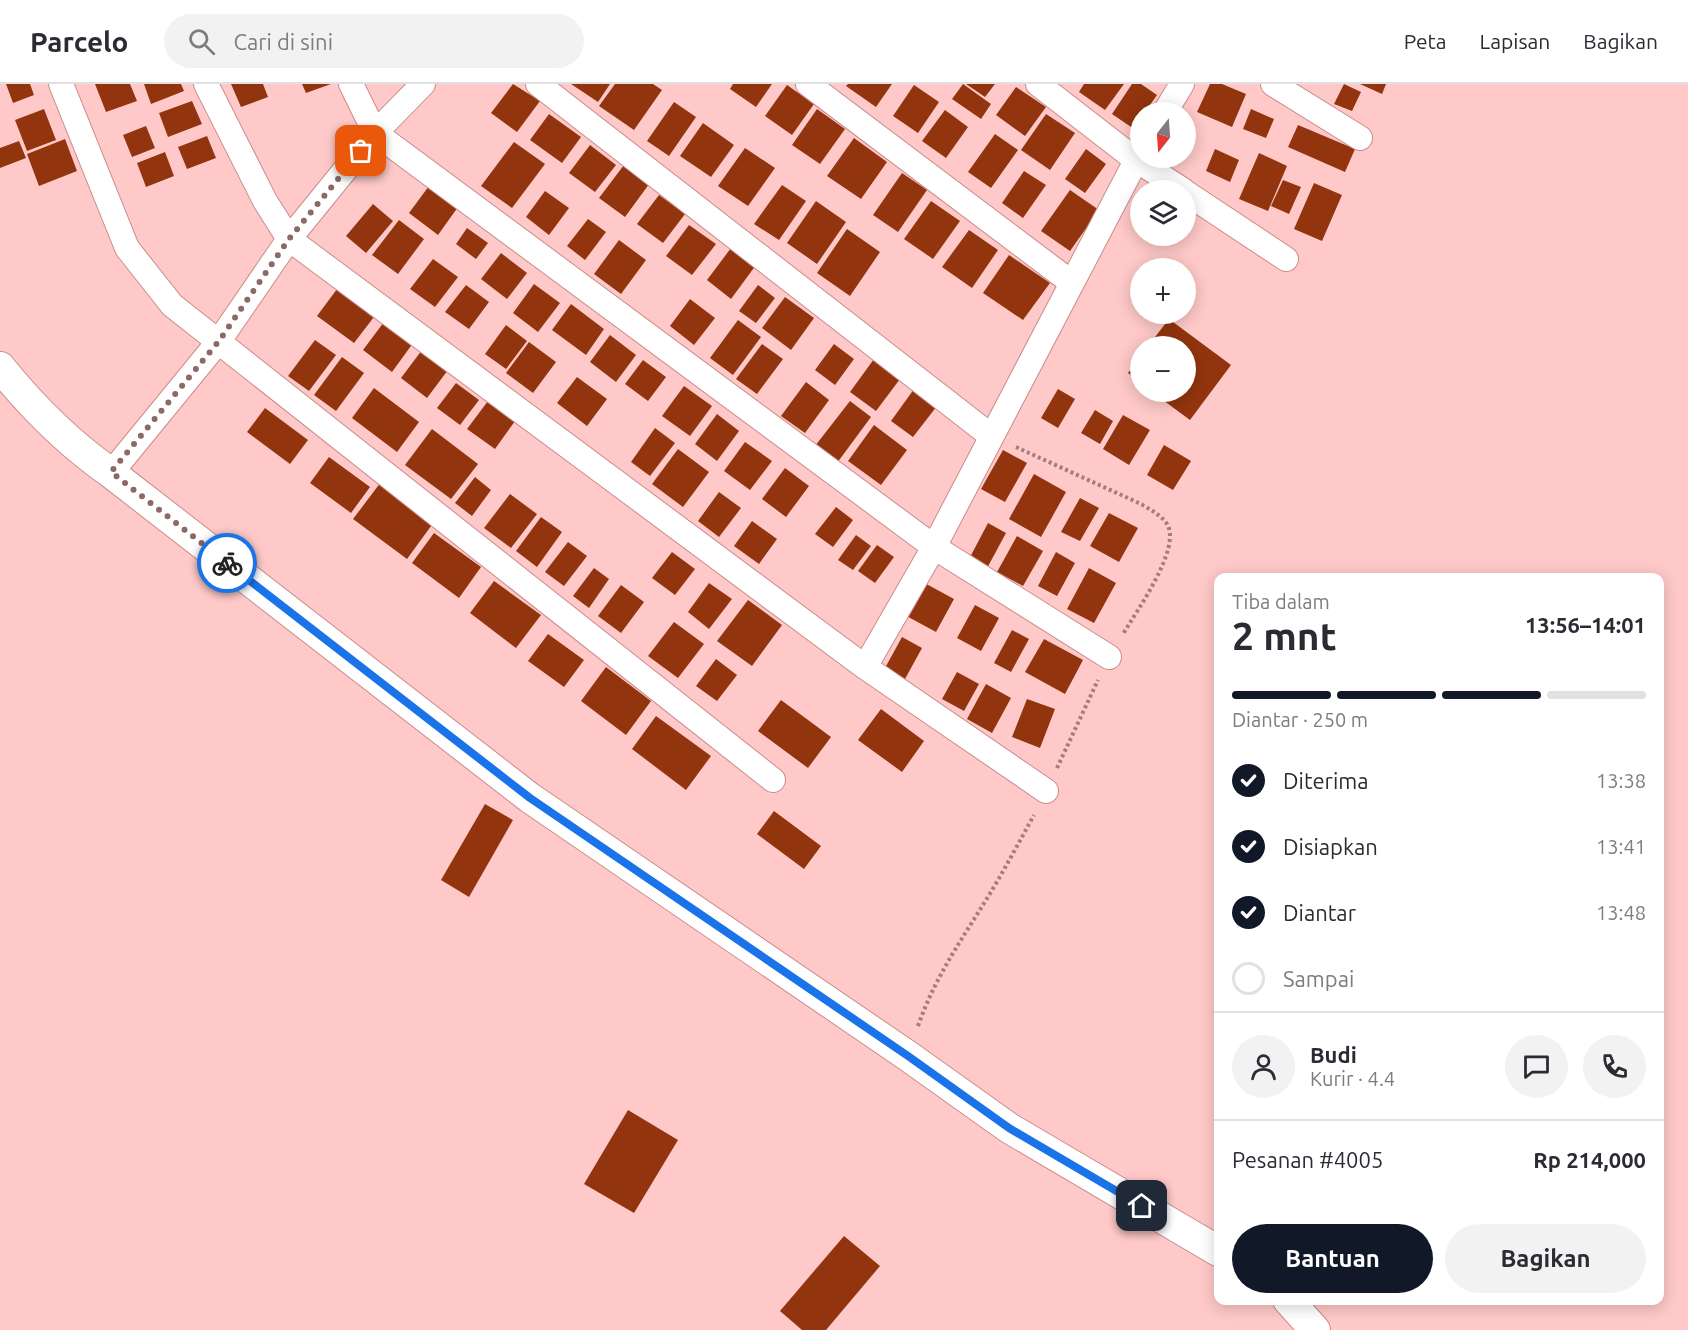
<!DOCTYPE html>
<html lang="id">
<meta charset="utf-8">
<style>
body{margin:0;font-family:Ubuntu,sans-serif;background:#f2f2f3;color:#2b2b33;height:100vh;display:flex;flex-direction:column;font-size:22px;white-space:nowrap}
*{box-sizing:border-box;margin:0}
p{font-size:20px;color:#7c7c81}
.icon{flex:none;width:33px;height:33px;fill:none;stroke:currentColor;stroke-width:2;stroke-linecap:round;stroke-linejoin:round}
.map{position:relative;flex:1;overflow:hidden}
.details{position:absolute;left:1214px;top:489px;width:450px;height:732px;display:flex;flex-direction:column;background:#fff;border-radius:12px;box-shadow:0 3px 15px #0003}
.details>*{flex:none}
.needle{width:39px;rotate:197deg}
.controls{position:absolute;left:1130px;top:18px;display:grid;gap:12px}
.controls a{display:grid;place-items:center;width:66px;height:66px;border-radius:50%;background:#fff;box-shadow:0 3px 15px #0003;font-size:30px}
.pin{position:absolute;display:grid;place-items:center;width:51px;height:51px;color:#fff;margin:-26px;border-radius:12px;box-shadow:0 3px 9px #0006}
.courier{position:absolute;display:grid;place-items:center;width:60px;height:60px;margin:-30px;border:4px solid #1a73e8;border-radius:50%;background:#fff;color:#222;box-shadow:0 2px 8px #0007}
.headline em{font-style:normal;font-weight:600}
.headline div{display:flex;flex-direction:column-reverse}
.headline{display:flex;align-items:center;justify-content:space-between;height:102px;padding:0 18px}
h1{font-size:39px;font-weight:600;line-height:45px}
.bar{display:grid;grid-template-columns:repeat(4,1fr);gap:9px 6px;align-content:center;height:72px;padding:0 18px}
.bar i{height:8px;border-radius:4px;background:#e1e1e2}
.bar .active{background:#111827}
.bar p{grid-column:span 4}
.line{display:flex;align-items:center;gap:15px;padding:0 18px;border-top:2px solid #e1e1e2}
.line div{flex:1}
.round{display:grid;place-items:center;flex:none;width:63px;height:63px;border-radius:32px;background:#f2f2f3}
ol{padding:0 18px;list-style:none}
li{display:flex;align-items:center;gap:18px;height:66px}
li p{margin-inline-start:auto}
li .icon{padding:6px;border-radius:50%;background:#111827;color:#fff;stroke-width:4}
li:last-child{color:#7c7c81}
li i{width:33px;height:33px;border:3px solid #e1e1e2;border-radius:50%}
.primary-button{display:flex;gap:12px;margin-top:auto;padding:12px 18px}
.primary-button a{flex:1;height:69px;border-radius:36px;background:#111827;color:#fff;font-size:24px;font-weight:600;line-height:69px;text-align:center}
.primary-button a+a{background:#f2f2f3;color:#2b2b33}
header{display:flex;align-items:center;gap:36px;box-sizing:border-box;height:84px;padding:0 30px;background:#fff;border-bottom:2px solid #e1e1e2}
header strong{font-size:28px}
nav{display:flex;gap:33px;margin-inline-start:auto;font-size:21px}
.search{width:420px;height:54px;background:#f2f2f3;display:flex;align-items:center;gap:15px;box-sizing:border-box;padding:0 21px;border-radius:33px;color:#7c7c81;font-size:22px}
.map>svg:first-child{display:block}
</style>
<header>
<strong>Parcelo</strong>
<div class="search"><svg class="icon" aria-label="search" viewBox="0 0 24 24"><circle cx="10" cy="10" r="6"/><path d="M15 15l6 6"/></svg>Cari di sini</div>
<nav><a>Peta</a><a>Lapisan</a><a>Bagikan</a></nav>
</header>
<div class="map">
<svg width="1688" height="1246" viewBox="0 0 1688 1246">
<rect width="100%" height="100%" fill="#fec9c8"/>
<path fill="#92350e" d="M6,0H30L34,11L13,19Z
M95,0H130L137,17L106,28Z
M144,0H181L184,7L151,20Z
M231,0H263L268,13L241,23Z
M302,0H331L306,9Z
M513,0L540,17L517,48L491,29Z
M571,0H610L598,18Z
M615,0H653L662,6L634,46L599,22Z
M733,0H772L756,23L730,5Z
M848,0H892L876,23L846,2Z
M963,0L991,20L981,35L952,15Z
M966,0H995L985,13Z
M1084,0H1124L1105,26L1079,8Z
M1132,0H1141L1157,11L1145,28H1140V36L1134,45L1112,30Z
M1210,0H1222L1246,10L1232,43L1197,28Z
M1344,0L1361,8L1352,27L1334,20Z
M1360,0H1386L1382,10Z
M787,1L814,20L792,51L765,32Z
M914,1L939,18L918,49L893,32Z
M1016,3L1046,23L1025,52L996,31Z
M192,17L202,40L168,53L159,29Z
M674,18L696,33L669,72L647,57Z
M44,25L56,56L27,67L15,36Z
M817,25L845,45L820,80L792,61Z
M1251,25L1274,35L1266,54L1243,45Z
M945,26L968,43L946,74L922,57Z
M549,30L581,53L562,79L530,56Z
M1046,30L1075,49L1050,86L1021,66Z
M703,39L734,61L711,93L680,72Z
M1298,41L1355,65L1345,88L1288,63Z
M146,42L155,64L132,73L123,51Z
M995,50L1018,66L991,104L968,88Z
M207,52L216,74L187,85L178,63Z
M854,54L887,78L861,115L827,92Z
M65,55L77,87L39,102L27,70Z
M19,57L26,74L0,84V64Z
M514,58L545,80L512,124L481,102Z
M590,61L616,81L595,108L569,89Z
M745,64L775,84L748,122L718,102Z
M1086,65L1106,80L1085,109L1065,95Z
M1215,65L1239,76L1230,98L1206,87Z
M165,68L174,92L146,103L137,79Z
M1259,69L1287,82L1268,127L1239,115Z
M630,73L655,92L625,133L599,114Z
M1024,87L1046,101L1023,134L1002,119Z
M902,89L927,106L898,148L873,131Z
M1283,96L1301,103L1289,130L1271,122Z
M1314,99L1342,111L1322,157L1294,145Z
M782,101L806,117L779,156L754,140Z
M429,102L458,123L438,151L409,129Z
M1070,106L1099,126L1070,167L1041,147Z
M545,107L569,124L549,151L526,133Z
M659,111L685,130L663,159L637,140Z
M816,117L846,138L817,180L787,159Z
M931,117L960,137L933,175L904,155Z
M373,120L393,137L366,169L346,152Z
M588,135L606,148L585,176L567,162Z
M399,136L424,155L398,190L372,171Z
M689,141L716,160L692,191L666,172Z
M467,144L488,159L476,175L456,160Z
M847,145L880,168L850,212L817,189Z
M969,146L998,166L972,204L942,183Z
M619,156L646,176L621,210L594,190Z
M731,164L756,181L731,215L707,196Z
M501,169L527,189L507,215L481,195Z
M1009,171L1050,199L1023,236L983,209Z
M433,175L458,193L435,223L410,205Z
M534,200L560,219L538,248L513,229Z
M340,201L377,229L354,259L317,232Z
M466,201L489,218L469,245L445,228Z
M758,201L775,214L756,239L739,227Z
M785,213L814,234L791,266L762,244Z
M690,215L715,234L694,261L670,242Z
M571,220L604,245L586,271L552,246Z
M387,234L416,255L392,288L363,266Z
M1169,235L1231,281L1190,336L1152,308H1185V262H1148Z
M738,236L761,253L733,291L710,274Z
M506,241L527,257L506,285L485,270Z
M610,251L636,271L616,298L590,278Z
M315,256L336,271L309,307L288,292Z
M529,258L556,278L533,309L506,289Z
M762,260L783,275L757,310L736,295Z
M834,260L854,275L835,301L815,286Z
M425,262L451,282L427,314L401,294Z
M342,273L364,289L336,327L314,311Z
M1140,273V298L1128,289Z
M874,275L900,295L876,327L850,308Z
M643,276L666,293L648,317L625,300Z
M577,293L607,315L587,342L557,319Z
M806,298L829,316L805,349L781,332Z
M456,299L479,316L460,341L437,324Z
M684,302L712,322L690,352L662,332Z
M374,304L419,338L397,368L352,334Z
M914,305L937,322L913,353L891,337Z
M1058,305L1075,315L1058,344L1041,334Z
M488,317L515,337L495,365L467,345Z
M850,317L871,333L837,379L815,362Z
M265,324L308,356L290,380L247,348Z
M1095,326L1113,337L1100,360L1081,349Z
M717,330L739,347L717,377L695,360Z
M1123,331L1150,346L1129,381L1103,365Z
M874,341L907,366L881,401L848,377Z
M655,344L675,359L650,392L631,378Z
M432,345L478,380L451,415L405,381Z
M745,358L772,377L750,406L724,387Z
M1164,361L1191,377L1173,406L1147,391Z
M678,365L709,388L683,423L652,400Z
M1003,366L1027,379L1005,418L981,405Z
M329,373L370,403L351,429L310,399Z
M785,384L809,402L786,433L762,415Z
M1034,390L1066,408L1041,453L1009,435Z
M475,393L491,406L472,432L455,419Z
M381,398L434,438L407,475L353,435Z
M719,408L741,424L719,453L698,437Z
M510,410L537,430L511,464L484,444Z
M1080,414L1099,424L1080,457L1061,448Z
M836,423L853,436L833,463L815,450Z
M1109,429L1138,444L1119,478L1090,462Z
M541,433L562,448L537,483L516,467Z
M752,437L777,455L759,480L734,462Z
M988,439L1006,449L986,486L968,477Z
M434,449L481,483L459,514L412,479Z
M856,451L871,462L853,486L838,476Z
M1017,452L1043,467L1023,502L997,488Z
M568,458L587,472L564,502L545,488Z
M877,461L894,473L875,499L858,487Z
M672,468L695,485L675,511L652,494Z
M1056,468L1075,479L1057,512L1038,502Z
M594,484L609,495L589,524L573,512Z
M1089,484L1116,499L1094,539L1067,525Z
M919,496L954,515L936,548L901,529Z
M494,497L541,531L516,564L470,529Z
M709,499L732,515L709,545L688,528Z
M621,501L644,518L621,549L598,532Z
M748,516L782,541L752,582L717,557Z
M975,521L999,534L981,567L957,554Z
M674,538L704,560L678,594L648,572Z
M1012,546L1029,555L1011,588L994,579Z
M548,550L584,576L564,603L528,577Z
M902,553L922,564L905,595L885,584Z
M1044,555L1083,576L1065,610L1025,588Z
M716,575L737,591L717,617L696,602Z
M606,583L651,617L626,651L581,617Z
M957,588L979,600L964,627L942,615Z
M986,600L1011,614L992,649L967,635Z
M1027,615L1055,625L1040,664L1012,653Z
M781,616L831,653L808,684L758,647Z
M881,625L924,657L902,688L858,656Z
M656,632L711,672L686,706L632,665Z
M485,720L513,736L469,813L441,796Z
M774,727L821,762L804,785L757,750Z
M628,1026L678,1056L634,1129L584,1100Z
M844,1152L880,1182L826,1246H802L780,1227Z"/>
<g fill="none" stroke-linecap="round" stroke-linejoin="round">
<g stroke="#ca8c8b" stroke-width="26">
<path id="minor" d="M61,0L127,164L172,221L773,696
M206,0L265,117L289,155L865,583L1046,707
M351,0L375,49L934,463L1109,573
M538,0L991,352
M808,0L1072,199
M1038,0L1136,76L1183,106
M1273,0L1360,54
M1165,28L1182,0
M1185,108L1286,175
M111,389L219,257L289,155L375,49L423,0
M865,583L934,463L1140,69"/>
</g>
<g stroke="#ca8c8b" stroke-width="32">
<path id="tertiary" d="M0,283C33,324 68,359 111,389L530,714L908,972L1009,1044L1218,1167
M1288,1216L1315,1246"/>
</g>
<path stroke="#a37c7b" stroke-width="4" stroke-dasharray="3 3" stroke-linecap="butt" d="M1016,363L1141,420C1151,426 1161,431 1167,440C1182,464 1136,528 1123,550
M1057,684L1098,596
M918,942C937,887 969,846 998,796C1010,775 1022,753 1034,731"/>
<use href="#minor" stroke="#fff" stroke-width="24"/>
<use href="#tertiary" stroke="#fff" stroke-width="30"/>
</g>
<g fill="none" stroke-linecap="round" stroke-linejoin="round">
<path stroke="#8c6867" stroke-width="6" stroke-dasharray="0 10.8" d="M227,479L111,388L219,257L289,155L361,67"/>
<path stroke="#1a73e8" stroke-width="8" d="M227,479L530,714L908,972L1009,1044L1142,1122"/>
</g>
</svg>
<div class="controls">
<a><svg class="needle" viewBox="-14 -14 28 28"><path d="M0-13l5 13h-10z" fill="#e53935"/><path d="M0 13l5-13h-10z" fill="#7c7c81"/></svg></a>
<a><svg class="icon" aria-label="layers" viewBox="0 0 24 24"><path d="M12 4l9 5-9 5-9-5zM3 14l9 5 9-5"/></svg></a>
<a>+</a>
<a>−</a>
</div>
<div class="pin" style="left:361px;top:67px;background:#ea580c"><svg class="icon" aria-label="bag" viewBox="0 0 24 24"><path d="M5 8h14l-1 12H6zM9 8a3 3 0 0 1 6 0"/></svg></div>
<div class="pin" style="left:1142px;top:1122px;background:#1f2937"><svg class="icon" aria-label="home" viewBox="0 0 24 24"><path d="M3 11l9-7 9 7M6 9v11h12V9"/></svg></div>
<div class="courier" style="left:227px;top:479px"><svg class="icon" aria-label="bike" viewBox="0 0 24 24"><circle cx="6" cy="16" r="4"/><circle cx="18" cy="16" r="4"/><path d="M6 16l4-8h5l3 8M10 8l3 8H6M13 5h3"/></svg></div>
<section class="details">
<div class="headline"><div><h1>2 mnt</h1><p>Tiba dalam</p></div><em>13:56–14:01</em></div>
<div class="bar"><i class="active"></i><i class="active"></i><i class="active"></i><i></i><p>Diantar · 250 m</p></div>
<ol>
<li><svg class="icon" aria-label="check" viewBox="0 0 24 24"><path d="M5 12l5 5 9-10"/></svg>Diterima<p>13:38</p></li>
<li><svg class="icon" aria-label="check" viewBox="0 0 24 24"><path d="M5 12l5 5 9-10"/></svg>Disiapkan<p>13:41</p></li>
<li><svg class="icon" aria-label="check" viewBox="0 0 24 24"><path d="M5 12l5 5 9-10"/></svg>Diantar<p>13:48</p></li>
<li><i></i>Sampai</li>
</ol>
<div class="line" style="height:108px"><a class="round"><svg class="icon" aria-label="person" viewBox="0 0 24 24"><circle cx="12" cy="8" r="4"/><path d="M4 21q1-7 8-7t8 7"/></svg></a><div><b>Budi</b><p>Kurir · 4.4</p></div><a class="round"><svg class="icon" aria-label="chat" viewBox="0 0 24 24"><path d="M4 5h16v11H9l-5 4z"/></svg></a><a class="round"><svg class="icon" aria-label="phone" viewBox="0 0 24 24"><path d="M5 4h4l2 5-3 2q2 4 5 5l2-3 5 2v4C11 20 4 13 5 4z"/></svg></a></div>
<div class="line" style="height:78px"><div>Pesanan #4005</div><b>Rp 214,000</b></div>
<div class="primary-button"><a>Bantuan</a><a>Bagikan</a></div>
</section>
</div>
